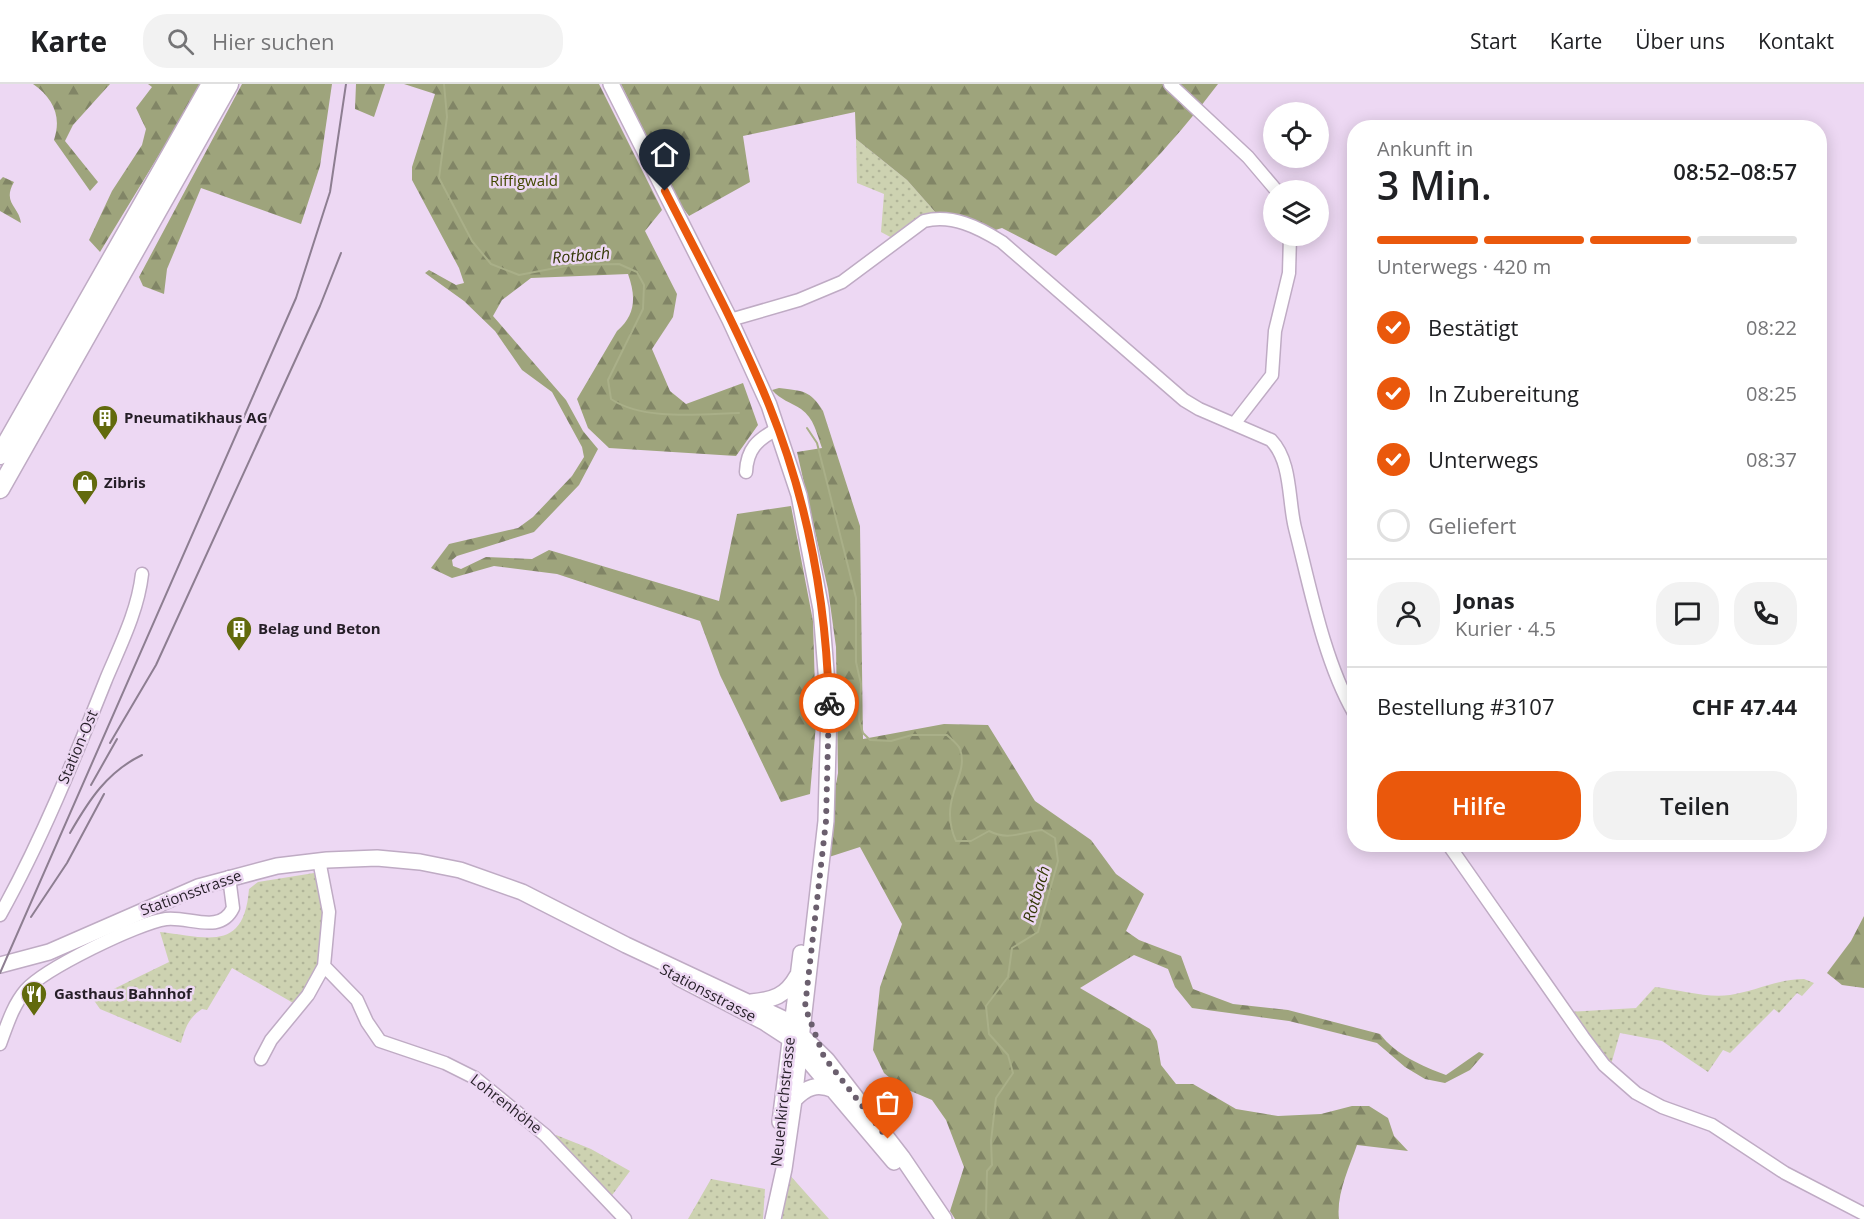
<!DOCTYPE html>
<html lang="de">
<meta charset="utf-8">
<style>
body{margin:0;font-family:"Open Sans",sans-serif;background:#f2f2f2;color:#202124;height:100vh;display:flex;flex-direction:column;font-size:22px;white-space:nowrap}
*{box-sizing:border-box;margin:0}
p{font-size:20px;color:#757577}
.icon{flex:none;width:33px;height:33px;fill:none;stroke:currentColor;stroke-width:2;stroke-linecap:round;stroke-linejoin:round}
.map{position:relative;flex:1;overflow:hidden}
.sheet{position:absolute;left:1347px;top:36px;width:480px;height:732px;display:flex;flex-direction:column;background:#fff;border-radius:24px;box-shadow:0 3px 15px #0003}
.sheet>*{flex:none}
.fabs{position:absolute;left:1263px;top:18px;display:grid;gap:12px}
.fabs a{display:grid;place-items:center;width:66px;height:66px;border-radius:50%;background:#fff;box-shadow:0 3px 15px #0003;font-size:30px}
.pin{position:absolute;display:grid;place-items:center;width:51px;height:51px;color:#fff;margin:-62px -26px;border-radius:50% 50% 50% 0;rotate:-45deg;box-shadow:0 0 6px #0007}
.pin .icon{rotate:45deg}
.courier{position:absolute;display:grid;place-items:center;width:60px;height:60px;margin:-30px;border:4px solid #ea580c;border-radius:50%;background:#fff;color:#222;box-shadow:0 2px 8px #0007}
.summary em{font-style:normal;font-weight:600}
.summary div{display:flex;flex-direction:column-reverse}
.summary{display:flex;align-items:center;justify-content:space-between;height:102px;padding:0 30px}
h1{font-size:39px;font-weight:600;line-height:45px}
.bar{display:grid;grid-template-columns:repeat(4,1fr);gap:9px 6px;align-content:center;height:72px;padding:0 30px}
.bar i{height:8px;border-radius:4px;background:#e0e0e0}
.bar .current{background:#ea580c}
.bar p{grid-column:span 4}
.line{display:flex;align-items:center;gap:15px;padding:0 30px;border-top:2px solid #e0e0e0}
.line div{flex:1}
.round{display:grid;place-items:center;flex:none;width:63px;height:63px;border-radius:24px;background:#f2f2f2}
ol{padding:0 30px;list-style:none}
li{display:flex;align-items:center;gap:18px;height:66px}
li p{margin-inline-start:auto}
li .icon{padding:6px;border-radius:50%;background:#ea580c;color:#fff;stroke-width:4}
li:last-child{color:#757577}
li i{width:33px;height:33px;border:3px solid #e0e0e0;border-radius:50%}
.cta{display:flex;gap:12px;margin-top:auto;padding:12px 30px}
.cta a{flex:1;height:69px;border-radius:24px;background:#ea580c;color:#fff;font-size:24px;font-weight:600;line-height:69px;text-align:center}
.cta a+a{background:#f2f2f2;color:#202124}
header{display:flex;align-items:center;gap:36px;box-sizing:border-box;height:84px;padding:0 30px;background:#fff;border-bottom:2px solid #e0e0e0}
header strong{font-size:28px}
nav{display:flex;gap:33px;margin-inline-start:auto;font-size:21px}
.search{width:420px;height:54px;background:#f2f2f2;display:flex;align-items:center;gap:15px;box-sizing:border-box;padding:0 21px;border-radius:24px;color:#757577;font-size:22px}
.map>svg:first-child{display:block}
</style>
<header>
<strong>Karte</strong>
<div class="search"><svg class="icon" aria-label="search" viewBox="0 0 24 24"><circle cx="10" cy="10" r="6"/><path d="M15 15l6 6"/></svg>Hier suchen</div>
<nav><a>Start</a><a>Karte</a><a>Über uns</a><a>Kontakt</a></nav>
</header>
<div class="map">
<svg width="1864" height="1135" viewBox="0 0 1864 1135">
<defs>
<pattern id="grass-dots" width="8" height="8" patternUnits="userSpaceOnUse" patternTransform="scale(1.5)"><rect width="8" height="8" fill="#cdd2b1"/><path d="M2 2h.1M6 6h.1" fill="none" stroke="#b0b498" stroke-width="1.8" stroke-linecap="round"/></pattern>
<pattern id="forest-firs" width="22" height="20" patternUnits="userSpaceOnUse" patternTransform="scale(1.5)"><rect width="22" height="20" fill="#9ea47c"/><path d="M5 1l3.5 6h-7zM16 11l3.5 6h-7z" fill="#818566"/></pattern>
</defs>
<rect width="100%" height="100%" fill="#edd8f3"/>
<path fill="url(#grass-dots)" d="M856,55L907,96L937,130L894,155L881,148L884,110L857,99Z
M314,789L327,824L319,882L295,920L232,884L207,926L202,925C188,934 185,945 181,959L100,925L93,915L169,878L160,848C207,853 244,869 249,805L258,798Z
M1804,895L1814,899L1802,912L1797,909L1779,929L1774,925L1730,969L1723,966L1708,988L1662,957L1620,949L1610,984L1568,928L1636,924L1655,903C1680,906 1706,914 1730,911C1756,907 1778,895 1804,895Z
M556,1051L591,1065L630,1087L610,1114L555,1052Z
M788,1089L829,1135H782Z
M711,1095L765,1105L763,1135H688Z"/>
<path fill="url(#forest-firs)" d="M33,0H110L73,41L65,57L98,98L90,107L54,56C62,32 53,14 33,0Z
M148,0H202L100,168L89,156L112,107L142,61L146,45L136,24L152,3Z
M242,0H332L320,82L301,140L201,104L167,185L164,210L143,202L139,193Z
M356,0H385L374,33L355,25Z
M404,0H599L662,126L645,147L677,210L673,233L652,265L670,307L686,320L743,299L758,341L736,372L609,364L588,344L577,315L617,247C636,231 636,212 628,190L531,194L502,216L493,232L566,316L583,347L598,365L579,401L534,448L457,472L452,476L453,482L461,485L486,473L532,475L549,466L719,517L737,430L791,422L813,537L816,640L810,710L781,718L720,591L700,537L557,490L494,482L452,494L431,484L449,460L518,444L533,433L572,392L584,373L582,363L552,308L522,286L495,247L464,217L425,189L429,186L456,201L464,199L459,184L412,96V83L435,10Z
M621,0H1218C1171,63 1115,119 1056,172L1002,144L989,148L937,130L907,96L856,55L855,28L743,52L750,98L689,132L680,120Z
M3,93L14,98C2,119 19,122 21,139L0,127V96Z
M779,304C803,307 810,306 823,327L860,442L863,655L944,640L988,641L1035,717L1091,756L1116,790L1144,810L1126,847L1139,856L1181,872L1193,905L1233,920L1288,926L1380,950C1396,971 1422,982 1446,991L1479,968L1484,970L1470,986L1445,999L1425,995L1405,983L1377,959L1289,937L1192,924L1175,903L1168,885L1134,871L1080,904L1150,945L1157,957L1161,981L1176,1000H1193L1236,1025L1278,1032L1321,1030L1352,1022H1369L1388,1034L1394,1052L1408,1067L1357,1061C1349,1084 1336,1111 1339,1135H955L950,1127L964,1083L946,1036L932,1016L901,1003L884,989L873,966L880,903L902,840L860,763L829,773L834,712L838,689L836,563L828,505L797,368L822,364C817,350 814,334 801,325C790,318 781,316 772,306Z
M1864,832V904L1842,901L1827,889L1851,857Z"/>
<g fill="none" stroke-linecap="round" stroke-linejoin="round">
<path stroke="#a9af88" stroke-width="2" d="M444,0L447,33L439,94L472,157L491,180L519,191L571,181L619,180L637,188L644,201L643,225L608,296L611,315C643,337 701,330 739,329
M807,344L817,359L856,514V578L861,600L859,636L863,649L870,656L891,657L912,651H947C951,655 958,660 960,665C970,693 937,714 956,757H971L989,747C1009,757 1021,748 1042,746L1055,754L1058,777L1038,848L1012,864L1008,893L986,922L989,950L1008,971L1013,989L996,1014L991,1057L992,1081L987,1087L986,1131L989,1135"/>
<g stroke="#bfabc4" stroke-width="15">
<path id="minor" d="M1170,0L1248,73L1276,106
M730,236L799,216L842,198L924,137C952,130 978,143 1002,158L1184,316L1199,325L1271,356C1292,378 1288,416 1295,444C1310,503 1324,577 1354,629
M1234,340L1272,291L1275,247L1289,189L1290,152
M746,388C747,365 757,356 777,345
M1448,760L1583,953L1604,981L1636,1009L1662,1023L1712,1041L1785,1089L1864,1130
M0,831C42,756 75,673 107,593C121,560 138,526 142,490
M324,882L357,916L367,938L380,957L445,979L475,994L545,1051L625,1135
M0,960C7,941 13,921 26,906C44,885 138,839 166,835C189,832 220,851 233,824L229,793
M261,975L271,956L308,911L324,882L329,828L319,776"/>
</g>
<g stroke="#bfabc4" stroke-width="18">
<path id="major" d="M611,0L730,236L769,321L799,411L821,525L829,625L826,737L794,1016L784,1085L773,1135
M0,881L49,868L198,803L277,782L327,776L377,774L420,778L460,786L522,808L626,861L786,936L827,976L902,1073L944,1135
M679,894L764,938L790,955L894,1078
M751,918C773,916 786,912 797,892
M794,1016C806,1003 817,999 834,1006
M780,1038L801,869"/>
</g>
<g stroke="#bfabc4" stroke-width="21">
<path id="highway" d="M0,371L211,0
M0,405L229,0"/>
</g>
<use href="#minor" stroke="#fff" stroke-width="12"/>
<use href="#major" stroke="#fff" stroke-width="15"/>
<use href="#highway" stroke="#fff" stroke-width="18"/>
<path stroke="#8d7e91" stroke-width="2" d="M110,659L156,581L320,222L341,169
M91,701L117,655
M70,749C89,716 107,688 142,671
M31,833L67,779L104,710
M0,889L296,214L330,108L346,0"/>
</g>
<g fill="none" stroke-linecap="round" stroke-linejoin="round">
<path stroke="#6b5f6e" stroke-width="6" stroke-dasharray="0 10.8" d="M829,619L826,737L805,923L824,973L888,1055"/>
<path stroke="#ea580c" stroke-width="8" d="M665,107C701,177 739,247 769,321C807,415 826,517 829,619"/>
</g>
<defs>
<g id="building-pin" transform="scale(1.35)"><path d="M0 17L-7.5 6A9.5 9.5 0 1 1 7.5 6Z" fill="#626a0d" stroke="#edd8f3"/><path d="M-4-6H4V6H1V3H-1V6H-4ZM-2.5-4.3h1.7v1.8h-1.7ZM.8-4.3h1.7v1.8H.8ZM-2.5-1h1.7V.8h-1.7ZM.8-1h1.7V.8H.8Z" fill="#fff"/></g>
<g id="shop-pin" transform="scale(1.35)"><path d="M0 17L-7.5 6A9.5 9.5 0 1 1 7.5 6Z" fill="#626a0d" stroke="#edd8f3"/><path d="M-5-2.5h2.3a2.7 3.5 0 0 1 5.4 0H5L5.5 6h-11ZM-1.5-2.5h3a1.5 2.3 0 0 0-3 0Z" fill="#fff"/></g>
<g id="restaurant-pin" transform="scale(1.35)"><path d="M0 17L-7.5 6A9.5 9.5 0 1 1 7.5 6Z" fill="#626a0d" stroke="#edd8f3"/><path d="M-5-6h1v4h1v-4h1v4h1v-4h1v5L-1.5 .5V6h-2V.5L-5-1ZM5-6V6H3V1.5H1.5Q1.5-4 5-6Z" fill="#fff"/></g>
</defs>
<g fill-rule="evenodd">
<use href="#building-pin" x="105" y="334"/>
<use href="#shop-pin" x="85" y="399"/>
<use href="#building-pin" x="239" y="545"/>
<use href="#restaurant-pin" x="34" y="910"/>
</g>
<g text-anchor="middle" stroke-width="5" stroke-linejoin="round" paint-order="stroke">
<g font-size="15" fill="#414701" stroke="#edd8f3">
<text x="524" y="102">Riffigwald</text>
</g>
<g font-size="15" font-weight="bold" fill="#251e27" stroke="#edd8f3" text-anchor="start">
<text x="124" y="339">Pneumatikhaus AG</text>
<text x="104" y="404">Zibris</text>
<text x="258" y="550">Belag und Beton</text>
<text x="54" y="915">Gasthaus Bahnhof</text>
</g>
<g font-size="15" fill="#251e27" stroke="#edd8f3">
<text transform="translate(78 663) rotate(-67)" y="5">Station-Ost</text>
<text transform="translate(191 809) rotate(-20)" y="5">Stationsstrasse</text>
<text transform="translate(708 909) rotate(28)" y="5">Stationsstrasse</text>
<text transform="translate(783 1018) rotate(-84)" y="5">Neuenkirchstrasse</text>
<text transform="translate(506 1020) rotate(38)" y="5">Lohrenhöhe</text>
</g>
<g font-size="16" font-style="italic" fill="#333705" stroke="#edd8f3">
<text transform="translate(581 171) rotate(-5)" y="6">Rotbach</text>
<text transform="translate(1036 810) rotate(-73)" y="6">Rotbach</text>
</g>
</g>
</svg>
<div class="fabs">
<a><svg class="icon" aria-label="locate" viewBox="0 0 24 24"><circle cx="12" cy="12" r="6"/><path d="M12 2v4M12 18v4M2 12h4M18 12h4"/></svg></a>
<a><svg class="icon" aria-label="layers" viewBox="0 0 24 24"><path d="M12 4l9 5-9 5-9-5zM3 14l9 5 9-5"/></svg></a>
</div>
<div class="pin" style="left:888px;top:1055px;background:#ea580c"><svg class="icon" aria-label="bag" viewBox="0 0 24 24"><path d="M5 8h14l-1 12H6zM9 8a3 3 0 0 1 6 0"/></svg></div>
<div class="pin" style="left:665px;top:107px;background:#1f2937"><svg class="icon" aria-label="home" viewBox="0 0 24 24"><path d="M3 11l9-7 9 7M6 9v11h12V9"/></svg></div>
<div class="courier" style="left:829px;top:619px"><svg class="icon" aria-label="bike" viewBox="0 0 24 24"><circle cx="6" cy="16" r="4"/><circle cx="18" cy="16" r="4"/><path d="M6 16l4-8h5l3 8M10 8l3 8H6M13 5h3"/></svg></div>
<section class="sheet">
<div class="summary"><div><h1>3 Min.</h1><p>Ankunft in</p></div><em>08:52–08:57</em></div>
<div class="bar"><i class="current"></i><i class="current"></i><i class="current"></i><i></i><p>Unterwegs · 420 m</p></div>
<ol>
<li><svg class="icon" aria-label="check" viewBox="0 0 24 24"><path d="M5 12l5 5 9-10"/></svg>Bestätigt<p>08:22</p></li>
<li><svg class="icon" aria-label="check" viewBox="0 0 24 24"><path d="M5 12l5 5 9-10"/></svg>In Zubereitung<p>08:25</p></li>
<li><svg class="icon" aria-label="check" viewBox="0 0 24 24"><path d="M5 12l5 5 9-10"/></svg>Unterwegs<p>08:37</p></li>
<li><i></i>Geliefert</li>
</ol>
<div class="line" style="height:108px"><a class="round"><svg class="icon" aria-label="person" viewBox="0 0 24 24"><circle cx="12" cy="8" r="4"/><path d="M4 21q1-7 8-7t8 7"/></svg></a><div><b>Jonas</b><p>Kurier · 4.5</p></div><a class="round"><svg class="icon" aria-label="chat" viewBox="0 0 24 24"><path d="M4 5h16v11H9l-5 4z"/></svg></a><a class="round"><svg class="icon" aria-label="phone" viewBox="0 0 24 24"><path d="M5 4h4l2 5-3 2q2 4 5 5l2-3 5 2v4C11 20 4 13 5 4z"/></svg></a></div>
<div class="line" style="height:78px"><div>Bestellung #3107</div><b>CHF 47.44</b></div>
<div class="cta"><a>Hilfe</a><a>Teilen</a></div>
</section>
</div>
